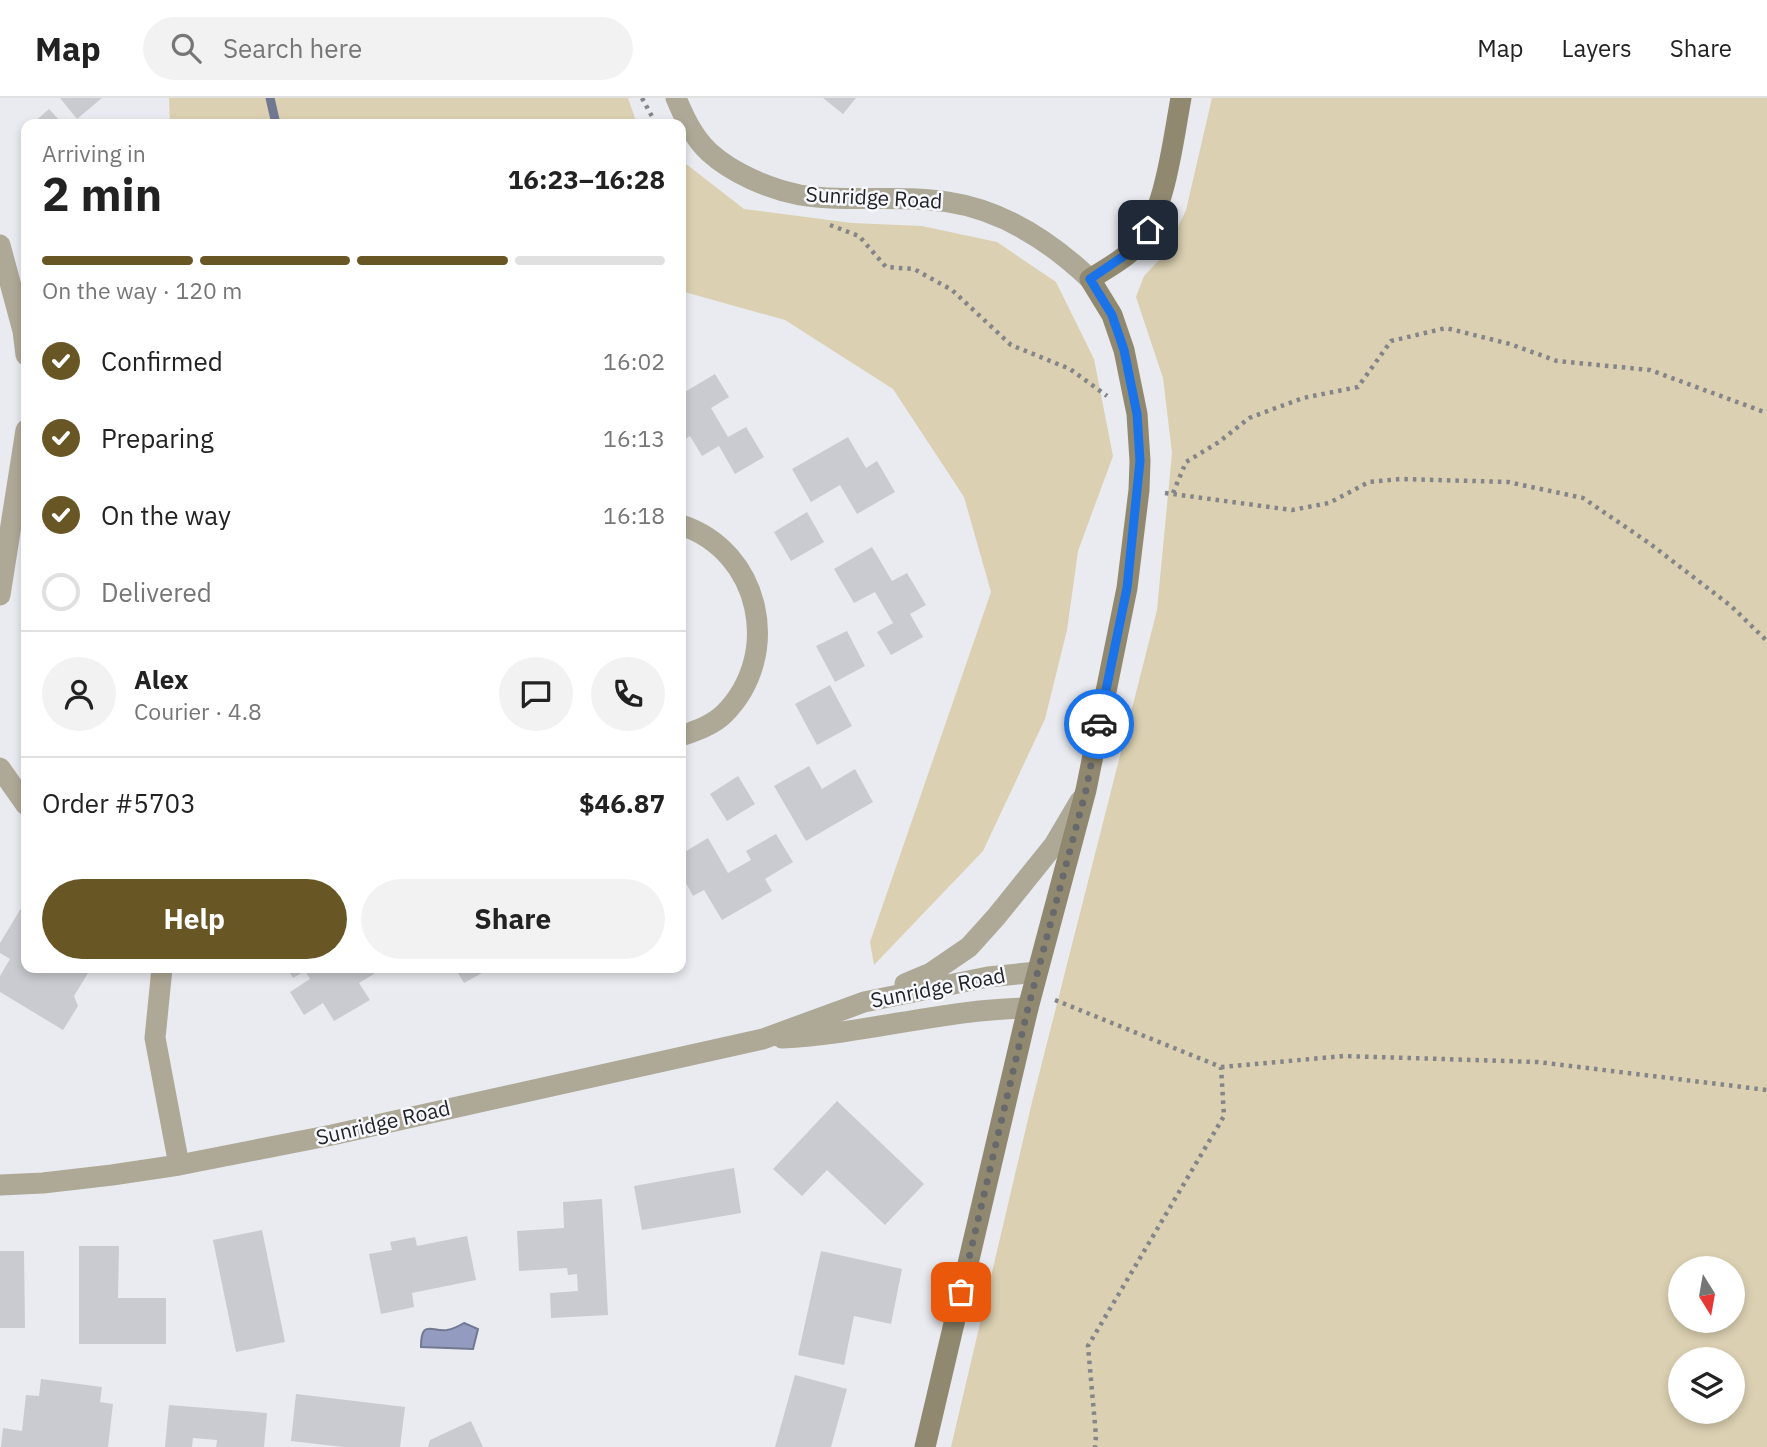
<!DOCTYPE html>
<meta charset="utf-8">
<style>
body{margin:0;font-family:"IBM Plex Sans",sans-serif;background:#f2f2f2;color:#222;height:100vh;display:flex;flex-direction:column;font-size:26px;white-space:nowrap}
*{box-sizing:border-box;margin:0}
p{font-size:23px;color:#767676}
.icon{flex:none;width:38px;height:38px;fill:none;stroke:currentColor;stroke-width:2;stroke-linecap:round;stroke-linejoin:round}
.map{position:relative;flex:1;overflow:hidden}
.side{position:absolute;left:21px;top:21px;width:665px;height:854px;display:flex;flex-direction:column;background:#fff;border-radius:14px;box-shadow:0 4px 10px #0003}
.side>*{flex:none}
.needle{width:46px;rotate:169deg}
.buttons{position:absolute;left:1668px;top:1158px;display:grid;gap:14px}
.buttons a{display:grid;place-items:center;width:77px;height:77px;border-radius:50%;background:#fff;box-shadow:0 4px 10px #0003;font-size:35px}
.pin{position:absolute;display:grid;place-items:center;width:60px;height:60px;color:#fff;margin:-30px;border-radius:14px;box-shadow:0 4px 10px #0006}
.courier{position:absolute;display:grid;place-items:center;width:70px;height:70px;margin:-35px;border:5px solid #1a73e8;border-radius:50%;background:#fff;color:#222;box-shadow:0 2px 9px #0007}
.overview em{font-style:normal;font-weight:700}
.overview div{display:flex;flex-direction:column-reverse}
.overview{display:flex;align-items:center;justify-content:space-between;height:119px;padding:0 21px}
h1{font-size:46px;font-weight:700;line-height:52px}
.bar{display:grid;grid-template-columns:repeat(4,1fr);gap:10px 7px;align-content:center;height:84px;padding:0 21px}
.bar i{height:9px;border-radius:5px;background:#e0e0e0}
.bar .on{background:#685725}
.bar p{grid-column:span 4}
.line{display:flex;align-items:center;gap:18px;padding:0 21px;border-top:2px solid #e0e0e0}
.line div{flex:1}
.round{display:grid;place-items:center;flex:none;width:74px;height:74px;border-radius:37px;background:#f2f2f2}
ol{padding:0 21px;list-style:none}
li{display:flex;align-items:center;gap:21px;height:77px}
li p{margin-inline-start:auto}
li .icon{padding:7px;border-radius:50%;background:#685725;color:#fff;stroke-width:4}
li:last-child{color:#767676}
li i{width:38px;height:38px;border:4px solid #e0e0e0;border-radius:50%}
.action{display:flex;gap:14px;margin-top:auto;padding:14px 21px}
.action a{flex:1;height:80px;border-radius:42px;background:#685725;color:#fff;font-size:28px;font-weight:700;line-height:80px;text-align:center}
.action a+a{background:#f2f2f2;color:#222}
header{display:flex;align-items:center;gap:42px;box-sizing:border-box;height:98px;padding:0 35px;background:#fff;border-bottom:2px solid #e0e0e0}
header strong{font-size:33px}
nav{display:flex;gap:38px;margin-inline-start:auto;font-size:24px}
.search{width:490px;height:63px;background:#f2f2f2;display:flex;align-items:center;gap:18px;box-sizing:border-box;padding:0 24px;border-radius:38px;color:#767676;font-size:26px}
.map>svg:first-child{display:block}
</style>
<header>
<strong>Map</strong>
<div class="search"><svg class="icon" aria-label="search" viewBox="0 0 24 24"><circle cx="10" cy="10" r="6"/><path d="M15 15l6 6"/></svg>Search here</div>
<nav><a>Map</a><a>Layers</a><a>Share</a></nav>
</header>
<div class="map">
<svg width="1767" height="1349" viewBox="0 0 1767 1349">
<rect width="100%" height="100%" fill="#e9ebf0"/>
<path fill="#dbd0b1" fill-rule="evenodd" d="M169,0H628L637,26H170Z
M1212,0H1767V1349H951L1032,1004L1157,512L1172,355L1163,280L1136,199L1144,178L1165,156L1186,112ZM1680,1171H1732V1223H1680ZM1680,1262H1732V1314H1680Z
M681,62L744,111L852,125L922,128L997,144L1056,184L1094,261L1113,358L1078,453L1067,532L1045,621L983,753L874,867L870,844L991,494L964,399L893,291L785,222L681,193Z"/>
<path fill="#939cc0" stroke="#717892" stroke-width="2" d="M464,1225L478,1231L473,1251L421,1249C421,1221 431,1234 447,1232C453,1231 459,1228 464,1225Z"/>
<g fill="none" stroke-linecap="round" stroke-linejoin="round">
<path stroke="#717892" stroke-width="9" d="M270,0L276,26"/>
</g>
<path fill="#cacbd0" d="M60,0H102L77,21Z
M823,0H856L843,16Z
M49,11L63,26H32Z
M715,276L729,299L711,310L728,339L746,329L764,359L735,376L719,348L702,358L690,338L681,344V292L683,295Z
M848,339L866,370L877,363L895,394L857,416L840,387L811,404L792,371Z
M807,414L824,444L791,463L774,434Z
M872,449L892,483L907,475L926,507L910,516L923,539L891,557L877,534L893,525L875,494L854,505L834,471Z
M847,533L865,568L835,584L816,548Z
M830,587L852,628L817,647L795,606Z
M809,668L822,691L855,671L873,704L806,743L774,688Z
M738,678L755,706L727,723L710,696Z
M776,736L793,764L765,781L772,793L722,822L704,792L693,798L681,776V756L708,740L728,775L751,762L746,753Z
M23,807L26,809V870H34L40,873L42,870H79L88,875L74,898L78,908L63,932L0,894V878L10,861L0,855V845Z
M287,870H370L374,876L359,885L370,902L334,923L323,905L304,917L290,894L310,881L305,873L293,880Z
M455,870H491L464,885Z
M837,1003L924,1086L885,1127L827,1072L802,1098L773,1071Z
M734,1070L741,1115L642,1132L634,1088Z
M602,1101L608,1217L551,1220L550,1195L578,1193L577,1176L568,1177L567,1170L519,1173L517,1133L564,1130L563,1104Z
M262,1132L285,1244L236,1254L213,1142Z
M467,1138L476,1182L412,1195L414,1209L381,1216L369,1156L392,1152L390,1144L415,1139L417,1148Z
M79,1148H119L118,1200H166V1246H79Z
M0,1153H24L25,1230H0Z
M821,1153L902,1171L891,1226L854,1218L844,1267L798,1257Z
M795,1277L847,1291L831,1349H775Z
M41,1281L102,1289L100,1304L113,1306L108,1349H1L3,1330L22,1333L26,1297L39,1298Z
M296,1296L405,1309L400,1349H343L291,1343Z
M169,1307L267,1315L264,1349H216L217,1342L193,1340L192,1349H165Z
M471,1323L483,1349H428L430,1342Z"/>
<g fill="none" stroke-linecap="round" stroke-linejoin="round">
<path stroke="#848588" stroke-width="4.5" stroke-dasharray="3.5 5" stroke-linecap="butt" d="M642,0L655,24
M830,127L859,138L886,169L914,171L952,192L1011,247L1070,271L1107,298
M1165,395L1292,412L1329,405L1369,384L1400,381L1508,384L1583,400L1649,445L1731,508L1767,543
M1173,395L1186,364L1219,344L1249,320L1303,300L1358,289L1391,243L1446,230L1510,246L1557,263L1650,272L1767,315
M1055,902L1221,969L1224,1018L1088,1248L1096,1338L1095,1349
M1221,969L1344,958L1538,964L1767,992"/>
<path stroke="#aea897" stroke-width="21" d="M676,0C684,19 693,39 709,54C732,75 769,91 800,97C848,105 899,96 948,104C1002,112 1051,144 1090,181
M0,147L23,233L26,257
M681,427C761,453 783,557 724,616C713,627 695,633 681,638
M0,497L26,332
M0,670L26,707
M162,870L155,940L179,1067
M905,886L931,875L969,849L996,819L1054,747L1080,703
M782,940C865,936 945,911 1028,910
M0,1087L43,1085L112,1077L179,1067L332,1037L763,941L864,904L988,879L1037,874"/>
<path stroke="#90886f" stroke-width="21" d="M925,1349L1028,910L1086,692L1127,490L1139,392L1140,363L1137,316L1124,252L1112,217L1090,181C1104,172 1123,162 1135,150C1165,119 1173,42 1181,0"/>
</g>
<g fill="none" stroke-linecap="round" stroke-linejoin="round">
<path stroke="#68696c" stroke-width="7" stroke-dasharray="0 12.6" d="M961,1194L1028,910L1086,692L1099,626"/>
<path stroke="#1a73e8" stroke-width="9" d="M1099,626L1127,490L1140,363L1137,316L1124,252L1112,217L1090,181L1134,151L1148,132"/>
</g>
<g text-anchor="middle" stroke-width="5" stroke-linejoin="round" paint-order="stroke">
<g font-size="21" fill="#232325" stroke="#f6f8fd">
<text transform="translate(874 100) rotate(3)" y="7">Sunridge Road</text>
<text transform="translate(938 890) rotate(-11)" y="7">Sunridge Road</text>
<text transform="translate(383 1025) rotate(-13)" y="7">Sunridge Road</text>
</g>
</g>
</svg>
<div class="buttons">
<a><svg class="needle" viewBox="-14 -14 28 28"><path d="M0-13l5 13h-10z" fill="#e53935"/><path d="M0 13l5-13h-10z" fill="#767676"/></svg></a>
<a><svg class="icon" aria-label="layers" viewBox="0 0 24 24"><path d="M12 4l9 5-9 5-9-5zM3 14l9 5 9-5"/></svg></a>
</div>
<div class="pin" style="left:961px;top:1194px;background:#ea580c"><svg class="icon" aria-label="bag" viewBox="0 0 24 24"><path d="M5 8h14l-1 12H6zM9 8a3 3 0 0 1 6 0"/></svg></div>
<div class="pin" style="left:1148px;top:132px;background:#1f2937"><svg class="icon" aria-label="home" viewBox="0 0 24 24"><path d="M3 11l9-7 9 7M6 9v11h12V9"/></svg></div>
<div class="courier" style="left:1099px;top:626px"><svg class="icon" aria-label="car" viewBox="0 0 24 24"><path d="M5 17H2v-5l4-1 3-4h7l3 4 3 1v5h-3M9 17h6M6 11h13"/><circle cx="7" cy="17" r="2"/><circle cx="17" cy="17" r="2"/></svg></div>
<section class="side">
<div class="overview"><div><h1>2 min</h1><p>Arriving in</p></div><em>16:23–16:28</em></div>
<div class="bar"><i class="on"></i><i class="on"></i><i class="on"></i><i></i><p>On the way · 120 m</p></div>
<ol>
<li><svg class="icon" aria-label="check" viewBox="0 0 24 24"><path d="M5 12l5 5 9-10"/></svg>Confirmed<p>16:02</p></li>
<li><svg class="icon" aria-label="check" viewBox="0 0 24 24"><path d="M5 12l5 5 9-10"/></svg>Preparing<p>16:13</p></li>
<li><svg class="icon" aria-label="check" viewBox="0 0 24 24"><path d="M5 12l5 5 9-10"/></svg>On the way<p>16:18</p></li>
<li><i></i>Delivered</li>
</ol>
<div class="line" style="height:126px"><a class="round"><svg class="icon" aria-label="person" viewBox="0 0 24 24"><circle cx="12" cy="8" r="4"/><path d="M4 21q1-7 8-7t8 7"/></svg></a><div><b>Alex</b><p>Courier · 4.8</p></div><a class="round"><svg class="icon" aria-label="chat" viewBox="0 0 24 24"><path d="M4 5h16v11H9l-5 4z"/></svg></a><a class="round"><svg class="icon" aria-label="phone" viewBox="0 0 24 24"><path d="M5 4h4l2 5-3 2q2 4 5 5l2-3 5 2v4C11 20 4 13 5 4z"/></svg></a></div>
<div class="line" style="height:91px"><div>Order #5703</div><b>$46.87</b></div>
<div class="action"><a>Help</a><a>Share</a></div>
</section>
</div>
